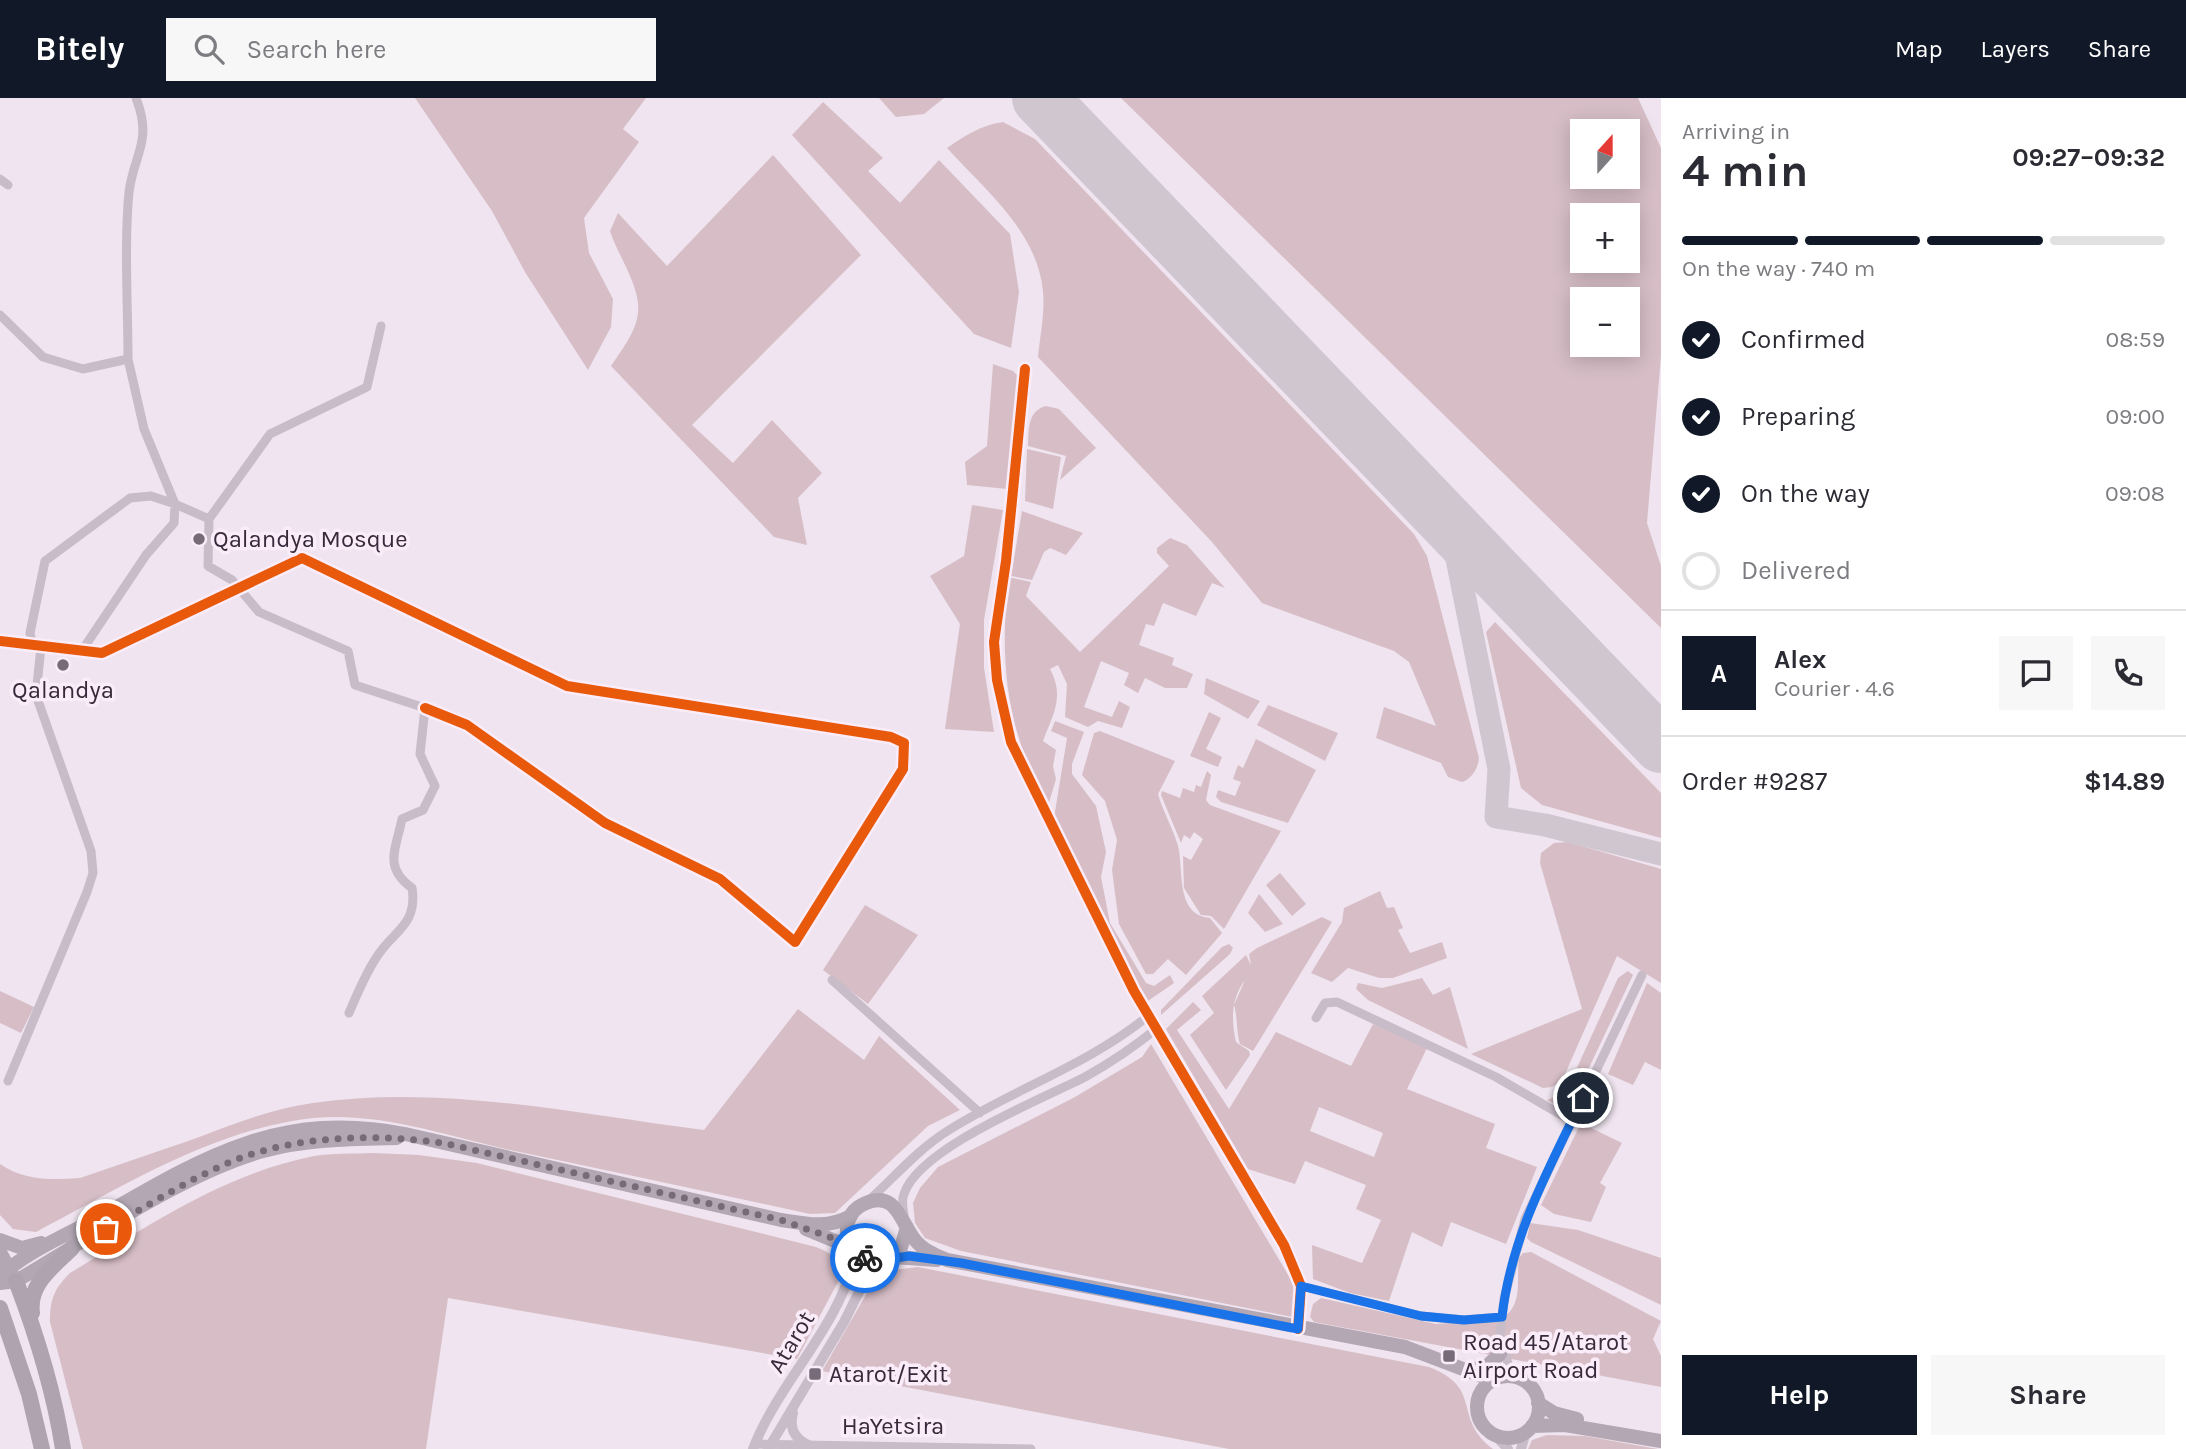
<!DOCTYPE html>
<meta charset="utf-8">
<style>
body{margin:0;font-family:Karla,sans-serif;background:#f7f7f7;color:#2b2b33;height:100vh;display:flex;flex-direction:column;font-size:26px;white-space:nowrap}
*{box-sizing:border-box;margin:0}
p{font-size:23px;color:#7c7c81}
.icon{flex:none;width:38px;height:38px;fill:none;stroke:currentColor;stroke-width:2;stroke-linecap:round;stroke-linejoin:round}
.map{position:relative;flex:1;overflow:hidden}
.details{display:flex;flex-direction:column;background:#fff;width:525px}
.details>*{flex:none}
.needle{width:46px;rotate:21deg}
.controls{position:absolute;left:1570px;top:21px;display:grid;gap:14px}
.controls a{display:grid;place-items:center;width:70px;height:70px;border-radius:0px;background:#fff;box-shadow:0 4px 18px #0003;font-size:35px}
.pin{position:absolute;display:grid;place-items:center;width:60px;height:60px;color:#fff;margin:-30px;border:4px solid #fff;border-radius:50%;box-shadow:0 2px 7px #0007}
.courier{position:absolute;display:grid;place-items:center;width:70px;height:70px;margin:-35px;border:5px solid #1a73e8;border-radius:50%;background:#fff;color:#222;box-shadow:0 2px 9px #0007}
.headline em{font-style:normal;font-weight:700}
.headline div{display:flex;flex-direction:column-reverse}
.headline{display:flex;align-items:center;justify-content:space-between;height:119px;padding:0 21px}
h1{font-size:46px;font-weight:700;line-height:52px}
.bar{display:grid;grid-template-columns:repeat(4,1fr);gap:10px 7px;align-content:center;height:84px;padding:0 21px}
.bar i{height:9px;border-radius:5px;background:#e1e1e2}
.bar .selected{background:#111827}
.bar p{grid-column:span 4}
.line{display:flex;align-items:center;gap:18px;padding:0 21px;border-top:2px solid #e1e1e2}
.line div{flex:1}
.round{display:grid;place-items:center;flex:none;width:74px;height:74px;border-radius:0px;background:#f7f7f7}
ol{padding:0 21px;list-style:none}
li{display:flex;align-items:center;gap:21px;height:77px}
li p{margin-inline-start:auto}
li .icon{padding:7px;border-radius:50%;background:#111827;color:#fff;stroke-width:4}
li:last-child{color:#7c7c81}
li i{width:38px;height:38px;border:4px solid #e1e1e2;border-radius:50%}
.button{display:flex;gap:14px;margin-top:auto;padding:14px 21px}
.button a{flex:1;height:80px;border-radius:0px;background:#111827;color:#fff;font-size:28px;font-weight:700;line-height:80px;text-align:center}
.button a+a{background:#f7f7f7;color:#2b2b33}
header{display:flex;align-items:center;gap:42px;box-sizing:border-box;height:98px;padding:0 35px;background:#111827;color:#fff}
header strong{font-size:33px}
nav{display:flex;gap:38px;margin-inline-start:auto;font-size:24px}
.search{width:490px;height:63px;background:#f7f7f7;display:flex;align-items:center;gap:18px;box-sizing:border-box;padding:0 24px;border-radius:0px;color:#7c7c81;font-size:26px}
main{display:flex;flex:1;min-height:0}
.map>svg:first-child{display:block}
</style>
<header>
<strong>Bitely</strong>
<div class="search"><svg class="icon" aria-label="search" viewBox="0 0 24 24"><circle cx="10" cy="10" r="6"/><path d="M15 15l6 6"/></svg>Search here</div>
<nav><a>Map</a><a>Layers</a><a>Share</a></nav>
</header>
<main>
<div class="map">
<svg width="1661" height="1351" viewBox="0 0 1661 1351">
<rect width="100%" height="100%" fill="#efe4ef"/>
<path fill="#d7bec6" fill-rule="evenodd" d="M415,0H646L623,31L639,44L584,120L589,155L613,201L611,229L588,272L525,174L492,113Z
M879,0H944L924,16L896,19Z
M1121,0H1638L1661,50V258L1647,425L1661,468V530ZM1628,33V79H1582V33ZM1628,117V163H1582V117ZM1628,201V247H1582V201Z
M823,4L883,60L868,73L900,105L939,62L1010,136L1019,194L1011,250L974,236L792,37Z
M1003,24L1035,41L1414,436L1427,458L1479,660C1478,670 1472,681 1462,684L1448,679L1441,665L1376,640L1384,609L1436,628L1409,564L1394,553L1262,505L1212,444L1038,259C1040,238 1045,215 1043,194C1038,134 985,92 947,50C965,38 980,27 1003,24Z
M773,57L861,157L692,327L733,365L772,322L822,375L798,400L807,447L774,439L611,268C621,253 636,234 638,215C641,189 618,158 610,133L618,115L667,168Z
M993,266L1013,273L1019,279L1007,391L967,387L965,364L987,348Z
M1046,308L1059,311L1096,350L1060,382L1066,358L1028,348C1029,332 1027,313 1046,308Z
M1027,351L1061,359L1053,411L1025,403Z
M972,407L1003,412L984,522V570L994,634L945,631L960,526L930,478L964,458Z
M1022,413L1083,435L1066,457L1050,450L1044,454L1032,482L1011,478Z
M1170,440L1187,447L1225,490L1212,485L1196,518L1163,505L1154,528L1146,526L1139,547L1174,560L1172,567L1193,576L1187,590H1165L1145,580L1138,595L1124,587L1129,575L1101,563L1084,609L1112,619L1119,603L1130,609L1122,630L1098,623L1088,629L1065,619L1067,586L1058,567L1050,571C1065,599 1053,616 1043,643L1056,652L1053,668L1056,681L1048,708C1005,628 1000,568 1008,479L1031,484L1026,498L1080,554L1169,468L1157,455V450Z
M1495,524L1661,695V740L1542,707L1521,690L1486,534Z
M1206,580L1260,603L1248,621L1204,596Z
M1268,607L1338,635L1325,663L1257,627Z
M1209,614L1221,620L1206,651L1222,659L1218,669L1190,658Z
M1055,623L1084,634L1072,666V676L1096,708L1106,754L1101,779L1110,825L1146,885L1154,888L1170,877L1174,885L1148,903L1129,874L1054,720L1067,640L1051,633Z
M1100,633L1175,663L1158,696C1163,714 1173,730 1178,748C1184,772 1175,817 1210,820L1222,835L1186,877L1168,861L1153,876H1146L1119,826L1112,772L1117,742L1105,703L1082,677L1094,635Z
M1256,641L1316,672L1288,725L1221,704L1216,699L1218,692L1235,698L1241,684L1233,681L1238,667L1243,670Z
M1207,673L1211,677L1206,702L1210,707L1281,733L1224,831L1211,818L1201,817L1184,790L1183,758L1191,762L1203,741L1194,734L1190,741L1184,737L1181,745L1161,697L1162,693L1180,700L1183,690L1194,694L1196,687L1201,689Z
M1568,744L1661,771V885L1617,858L1562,983L1552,989L1543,990L1471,956L1582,911L1540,765L1541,755L1554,745Z
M1280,775L1306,806L1292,818L1266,787Z
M1380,793L1387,810L1394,809L1403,830L1398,832L1410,855L1442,844L1447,860L1393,880H1379L1348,870L1332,884L1311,875L1342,824L1344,810Z
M1259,796L1283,826L1265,834L1248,815Z
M865,807L918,837L868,906L823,872Z
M1322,819L1332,824L1253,953L1240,946C1236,933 1238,921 1234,907L1245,882C1231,901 1231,921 1236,944L1249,953L1250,957L1226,992L1190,937L1214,915L1202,898L1246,857L1251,867L1249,856L1257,850Z
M1229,846L1233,850L1230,856L1161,917V912L1222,849Z
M1628,873L1633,877L1568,1014L1547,1002L1561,996L1570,985L1618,880Z
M1422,880L1433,897L1450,889L1468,951L1368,902L1356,891L1358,885L1382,890Z
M1647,885L1661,895V972L1645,964L1633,987L1608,976Z
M0,893L34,909L21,935L0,925Z
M1193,904L1201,912L1177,932L1229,1011L1276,934L1351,968L1373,926L1428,948L1407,991L1495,1026L1486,1050L1537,1069L1506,1146L1451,1124L1442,1149L1412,1134L1389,1203L1350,1195L1313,1181L1312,1147L1362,1165L1381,1122L1356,1111L1366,1087L1305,1063L1295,1086L1248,1071L1166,931ZM1319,1009L1383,1035L1374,1059L1310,1033Z
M798,911L864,962L879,938L960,1012L928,1028L835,1115L810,1116C710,1094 610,1073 510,1052C437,1036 368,1009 292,1023C199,1040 118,1091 36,1134L13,1131L0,1117V1066C24,1083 53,1082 80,1080C117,1067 154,1055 191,1042C231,1027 270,1011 313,1005C442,986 576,1016 704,1032Z
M1151,946L1290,1180L1296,1191L1292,1219L961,1153L925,1140L915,1125L913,1105L920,1090L938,1069L1075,999L1142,959Z
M1581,1025L1622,1045L1600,1085L1606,1089L1591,1124L1554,1116L1541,1107Z
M373,1055L419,1057L477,1065L816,1149C833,1156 840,1160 840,1180L797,1261L448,1200L426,1351H83L50,1224C50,1201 54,1191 70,1175C148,1128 223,1076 314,1058C333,1055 354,1056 373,1055Z
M1530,1125L1578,1132L1661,1160V1207L1531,1144L1527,1140Z
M1531,1154L1661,1223L1653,1241L1661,1258V1289L1314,1224L1310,1219L1313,1206L1321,1200L1436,1226L1500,1221C1524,1209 1516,1183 1519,1160L1523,1155Z
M918,1169L1429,1269C1485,1291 1451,1319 1493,1351H1229L822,1273L875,1181L885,1173Z
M1547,1337L1585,1338L1658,1351H1528L1532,1342Z"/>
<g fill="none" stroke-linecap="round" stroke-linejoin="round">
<path stroke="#d0c6d0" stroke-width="23" d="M1451,431L1499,671L1496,719L1545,727L1661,756"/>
<path stroke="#d0c6d0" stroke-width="56" d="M1040,0L1661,647"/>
<path stroke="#c8bcc9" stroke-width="9" d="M0,81L8,87
M0,217L43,259L83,271L128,261C128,209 124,145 129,94C134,55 153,44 136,0
M1025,271L1006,463L994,544L997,582L1011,644L1134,893L1284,1147L1301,1188L1298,1231
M209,421L208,468L232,482L259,514L348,553L355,587L425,610L420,656L435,688L423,712L402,721C396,751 383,769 412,790C418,828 392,833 376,860C365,877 357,896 349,915
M33,549L30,535L45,463L130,400L151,398L175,406L144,331L128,261
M81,554L146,457L174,425L175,406L209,421L270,336L367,289L381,228
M832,882L980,1015
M1316,920L1325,905L1337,904L1496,979L1572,1023
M8,983L87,794L93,775L91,753L36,597L41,549L102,555L302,460L567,588L891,639L904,645L903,671L795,844L720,781L605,725L467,627L425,610
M868,1103C895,1079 918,1051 949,1032C1014,991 1088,967 1148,918
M904,1117C903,1110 901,1103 904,1096C919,1050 1042,1001 1085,979C1110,965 1134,949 1156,931
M1301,1188L1421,1218L1463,1222L1502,1219
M1504,1249L1511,1278
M1495,1281L1504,1201L1525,1121L1642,877
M755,1346L1031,1351"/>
<path stroke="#c8bcc9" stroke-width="10" d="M0,543L41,549
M793,1315C789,1330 794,1340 808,1347
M1494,1336L1508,1351
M753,1351C779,1283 841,1228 856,1154
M768,1351L844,1224L868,1176L883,1162
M1521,1351L1526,1334"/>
<path stroke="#b2a7b3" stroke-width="14" d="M907,1129L900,1153C859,1187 824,1122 866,1105C897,1092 901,1126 915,1142C923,1152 935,1157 947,1162L1405,1249L1492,1282
M806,1131L852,1150
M0,1142L22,1150L41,1145
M0,1154L12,1176
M893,1159L937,1162
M0,1178C27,1154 64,1138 96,1121C200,1061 279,1011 405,1036L781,1122C807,1126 827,1131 851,1118
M0,1185L16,1183C90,1140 182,1076 263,1053C307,1041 352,1041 397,1040
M1468,1272L1486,1269L1500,1256
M1477 1309a31 31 0 1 1 62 0a31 31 0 1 1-62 0Z
M1538,1305L1554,1315L1577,1321
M1532,1328L1565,1327L1661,1343"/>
<path stroke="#aea3ae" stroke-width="16" d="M16,1183C37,1238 54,1293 63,1351
M0,1210L29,1296L42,1351
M32,1215C28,1186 53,1169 72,1150"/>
<g stroke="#fbecfa" stroke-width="15">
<path id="cycleway" d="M1025,271L1006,463L994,544L997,582L1011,644L1134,893L1284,1147L1301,1188L1298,1231
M0,543L102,555L302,460L567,588L891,639L904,645L903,671L795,844L720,781L605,725L467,627L425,610"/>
</g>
<use href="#cycleway" stroke="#e8590c" stroke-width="10"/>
</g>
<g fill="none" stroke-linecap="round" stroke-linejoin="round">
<path stroke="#776b79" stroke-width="7" stroke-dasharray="0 12.6" d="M106,1131C151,1106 195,1077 243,1059C306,1037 378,1036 443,1045L781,1122L835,1141L865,1160"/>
<path stroke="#1a73e8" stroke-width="9" d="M865,1160L876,1163L909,1158L961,1165L1298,1231L1301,1188L1421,1218L1464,1222L1502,1219C1511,1139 1548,1072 1583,1000"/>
</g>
<g fill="#776b79" stroke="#fbecfa" stroke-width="2.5">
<circle cx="199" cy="441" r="7"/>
<circle cx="63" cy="567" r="7"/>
<rect x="1442" y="1251" width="14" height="14" rx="3.5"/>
<rect x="808" y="1269" width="14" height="14" rx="3.5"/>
</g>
<g text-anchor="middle" stroke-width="7" stroke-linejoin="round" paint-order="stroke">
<g font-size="24" fill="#372a3a" stroke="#fbecfa" text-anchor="start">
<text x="213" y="449">Qalandya Mosque</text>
<text x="63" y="600" text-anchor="middle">Qalandya</text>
<text x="1463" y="1252">Road 45/Atarot<tspan x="1463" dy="28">Airport Road</tspan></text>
<text x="829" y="1284">Atarot/Exit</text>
</g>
<g font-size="24" fill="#372a3a" stroke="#fbecfa">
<text transform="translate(791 1244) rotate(-59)" y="8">Atarot</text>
<text x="893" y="1336">HaYetsira</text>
</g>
</g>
</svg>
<div class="controls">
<a><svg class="needle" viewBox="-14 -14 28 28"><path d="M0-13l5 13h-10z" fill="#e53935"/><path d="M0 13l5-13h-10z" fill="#7c7c81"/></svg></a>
<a>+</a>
<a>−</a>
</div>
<div class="pin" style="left:106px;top:1131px;background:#ea580c"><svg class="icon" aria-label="bag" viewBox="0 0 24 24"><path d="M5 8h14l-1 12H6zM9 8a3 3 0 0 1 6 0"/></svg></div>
<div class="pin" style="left:1583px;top:1000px;background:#1f2937"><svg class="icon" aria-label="home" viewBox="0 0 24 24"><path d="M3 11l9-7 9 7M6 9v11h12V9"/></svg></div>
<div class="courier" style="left:865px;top:1160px"><svg class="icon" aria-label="bike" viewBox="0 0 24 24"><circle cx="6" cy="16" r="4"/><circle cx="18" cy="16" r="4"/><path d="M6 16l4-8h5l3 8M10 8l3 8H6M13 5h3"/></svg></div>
</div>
<section class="details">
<div class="headline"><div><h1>4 min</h1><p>Arriving in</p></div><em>09:27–09:32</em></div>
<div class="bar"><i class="selected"></i><i class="selected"></i><i class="selected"></i><i></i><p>On the way · 740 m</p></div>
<ol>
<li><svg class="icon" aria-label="check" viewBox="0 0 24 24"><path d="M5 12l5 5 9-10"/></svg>Confirmed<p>08:59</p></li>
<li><svg class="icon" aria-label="check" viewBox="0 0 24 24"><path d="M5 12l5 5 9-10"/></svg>Preparing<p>09:00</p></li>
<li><svg class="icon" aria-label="check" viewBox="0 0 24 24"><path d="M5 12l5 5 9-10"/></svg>On the way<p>09:08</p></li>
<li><i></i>Delivered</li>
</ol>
<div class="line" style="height:126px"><b class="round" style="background:#111827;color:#fff">A</b><div><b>Alex</b><p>Courier · 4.6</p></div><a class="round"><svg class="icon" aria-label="chat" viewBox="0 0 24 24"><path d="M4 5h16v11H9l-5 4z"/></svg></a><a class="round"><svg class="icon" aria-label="phone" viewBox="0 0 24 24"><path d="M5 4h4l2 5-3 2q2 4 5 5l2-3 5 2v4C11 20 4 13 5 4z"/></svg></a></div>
<div class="line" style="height:91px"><div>Order #9287</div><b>$14.89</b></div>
<div class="button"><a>Help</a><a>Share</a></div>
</section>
</main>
